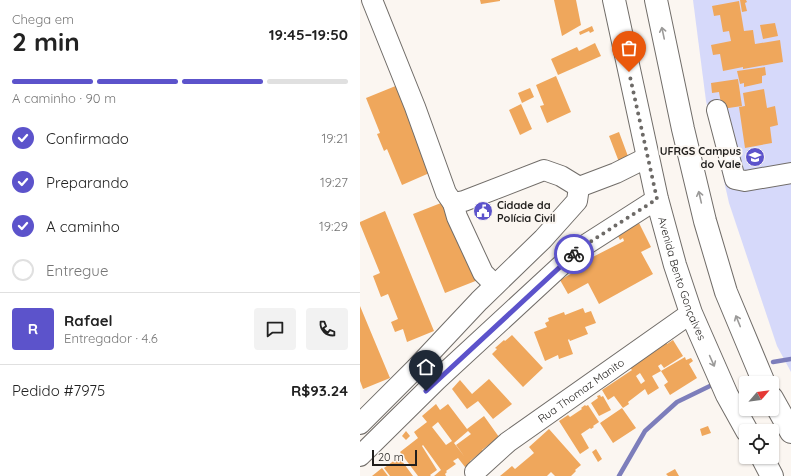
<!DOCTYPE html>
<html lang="pt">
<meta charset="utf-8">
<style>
body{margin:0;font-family:Quicksand,sans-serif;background:#f2f2f2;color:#222;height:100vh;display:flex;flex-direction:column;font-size:15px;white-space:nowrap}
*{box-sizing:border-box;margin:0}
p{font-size:13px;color:#767676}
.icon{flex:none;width:22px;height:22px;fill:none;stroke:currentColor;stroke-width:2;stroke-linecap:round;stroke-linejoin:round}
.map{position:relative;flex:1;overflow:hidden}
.panel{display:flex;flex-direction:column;background:#fff;width:360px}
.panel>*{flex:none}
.needle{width:26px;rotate:62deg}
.buttons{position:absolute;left:379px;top:376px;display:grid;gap:8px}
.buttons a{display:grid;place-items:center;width:40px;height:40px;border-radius:4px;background:#fff;box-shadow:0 1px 3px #0004;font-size:20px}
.scale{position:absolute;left:12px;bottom:10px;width:45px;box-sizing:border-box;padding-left:4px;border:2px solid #211f1d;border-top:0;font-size:11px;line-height:14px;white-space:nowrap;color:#211f1d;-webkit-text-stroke:3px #fbf6f1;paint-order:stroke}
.pin{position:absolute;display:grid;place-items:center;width:34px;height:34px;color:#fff;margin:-41px -17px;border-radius:50% 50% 50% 0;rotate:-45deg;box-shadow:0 0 4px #0007}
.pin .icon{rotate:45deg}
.courier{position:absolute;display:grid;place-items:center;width:40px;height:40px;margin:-20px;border:3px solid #5c53cb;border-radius:50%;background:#fff;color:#222;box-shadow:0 1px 5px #0007}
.head em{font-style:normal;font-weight:700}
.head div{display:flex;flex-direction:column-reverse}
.head{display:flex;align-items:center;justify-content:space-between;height:68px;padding:0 12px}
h1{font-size:26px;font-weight:700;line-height:30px}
.bar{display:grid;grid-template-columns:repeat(4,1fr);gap:6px 4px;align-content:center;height:48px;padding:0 12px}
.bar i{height:5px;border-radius:3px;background:#e0e0e0}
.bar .active{background:#5c53cb}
.bar p{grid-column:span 4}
.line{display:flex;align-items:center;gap:10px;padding:0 12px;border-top:1px solid #e0e0e0}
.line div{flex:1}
.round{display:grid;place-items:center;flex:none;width:42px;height:42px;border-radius:4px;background:#f2f2f2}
ol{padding:0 12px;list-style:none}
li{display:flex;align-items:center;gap:12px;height:44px}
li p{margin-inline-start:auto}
li .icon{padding:4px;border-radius:50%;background:#5c53cb;color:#fff;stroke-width:4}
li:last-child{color:#767676}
li i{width:22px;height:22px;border:2px solid #e0e0e0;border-radius:50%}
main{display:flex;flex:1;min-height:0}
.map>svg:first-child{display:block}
</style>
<main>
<section class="panel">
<div class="head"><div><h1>2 min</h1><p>Chega em</p></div><em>19:45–19:50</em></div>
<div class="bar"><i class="active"></i><i class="active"></i><i class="active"></i><i></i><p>A caminho · 90 m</p></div>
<ol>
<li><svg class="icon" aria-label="check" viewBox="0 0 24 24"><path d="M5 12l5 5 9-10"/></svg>Confirmado<p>19:21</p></li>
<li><svg class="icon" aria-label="check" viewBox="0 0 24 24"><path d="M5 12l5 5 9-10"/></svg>Preparando<p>19:27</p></li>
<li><svg class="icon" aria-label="check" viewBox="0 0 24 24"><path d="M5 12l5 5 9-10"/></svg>A caminho<p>19:29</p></li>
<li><i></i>Entregue</li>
</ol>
<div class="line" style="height:72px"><b class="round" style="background:#5c53cb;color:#fff">R</b><div><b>Rafael</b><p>Entregador · 4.6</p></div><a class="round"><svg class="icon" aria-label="chat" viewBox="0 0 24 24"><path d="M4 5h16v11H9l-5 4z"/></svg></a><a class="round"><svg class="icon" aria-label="phone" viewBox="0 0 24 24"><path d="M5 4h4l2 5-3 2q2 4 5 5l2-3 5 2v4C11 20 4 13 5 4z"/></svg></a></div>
<div class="line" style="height:52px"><div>Pedido #7975</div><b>R$93.24</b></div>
</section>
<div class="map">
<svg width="431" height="476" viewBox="0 0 431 476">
<rect width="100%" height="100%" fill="#fbf6f1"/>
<path fill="#d6d9fa" d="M333,0H431V372L417,346L369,203L346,101Z"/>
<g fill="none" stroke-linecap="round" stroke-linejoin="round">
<path stroke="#7d7ebb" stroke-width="4.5" d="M413,362L431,359
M259,476L285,431L317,402L352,385"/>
</g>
<path fill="#efa75c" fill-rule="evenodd" d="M120,0H140V1L121,4Z
M194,0H216L221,25L202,36Z
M380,0H386L387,2L385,3L387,11L382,12Z
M379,1L384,31L393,30L395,44L420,40L423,62L383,69V67L363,71L360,54L353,55L351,45L371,41L369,31L363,32L360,15L354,16L352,6Z
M415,23L418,36L403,39L400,25Z
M232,26L234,31L230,33L229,31L220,35L219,32Z
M235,43L241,56L198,75L191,59L217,47L219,51Z
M405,67L406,75L402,76V83L384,87V83L380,84L377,71Z
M196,76L211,112L187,123L180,106L184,105L176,85Z
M378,79L382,106L362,109L359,92L352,93L351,83Z
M38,85L74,171L42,185L27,149L24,151L17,134L20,133L6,98Z
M170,88L174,97L162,103L158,93Z
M404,89L407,108L415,106L418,125L410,127L412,143L385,148L379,107L385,106L383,93Z
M161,104L172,129L160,135L149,110Z
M259,132L269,159L259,162L249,136Z
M86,201L118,280L85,293L53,214Z
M25,211L74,331L47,342L43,329L35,332L31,322L38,319L28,294L21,297L13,276L20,273L0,224V222Z
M279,223L291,247L281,252L293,274L239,304L228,283L208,294L200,280L214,272L213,270L220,266L219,264L264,241L263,238L260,240L257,234Z
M0,306L30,378L3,389L0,381Z
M223,308L225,313L231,311L236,323L225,327L228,334L210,341L209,339L208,340L213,354L199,359L198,355L185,361L174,332L187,327L185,323L189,321L188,318L204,312L205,315Z
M152,335L183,368L163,387L132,354L137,349L135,348L144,340L145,341Z
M304,339L307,344L313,340L323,356L304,368L301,364L298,366L301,371L292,376L299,388L288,395L285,389L268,402L269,404L263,408L254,396L248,400L242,390L272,370L268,365L275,363L297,350L294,346ZM280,373L285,381L281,384L276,376Z
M325,357L326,360L331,358L333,361L329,364L337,378L310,395L304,385L308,382L301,371Z
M129,379L152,404L133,419L118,401L107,409L92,389L100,380L112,394Z
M240,395L241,397L243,396L251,410L239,416L231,403L238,398L237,396Z
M76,404L80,410L88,404L107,429L124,416L139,437L122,450L123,451L110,461L111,463L105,467L98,458L93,461L96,464L86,471L87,472L85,474L86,476H74L81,470L63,445L62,446L77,470L70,475L71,476H58L40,452L58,438L54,432L67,422L62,416ZM78,422L92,441L86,445L72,427ZM108,431L111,434L96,445L104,456L94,443Z
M225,405L226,406L228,405L239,422L233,426L234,427L231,429L230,428L221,434L229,448L220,454L199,421L208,415L210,417L222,409L221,408Z
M262,408L276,428L253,443L240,423Z
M348,426L351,433L342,436L340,429Z
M189,429L221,465L215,470L216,471L211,476H195L191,472L187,476H140L152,466L155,469L174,453L169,447Z
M46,431L50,436L46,440L42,436Z
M236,449L242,459L238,462L232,452Z
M39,457L53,476H30L24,468Z
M22,468L28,476H12Z
M315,469L319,476H308L306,474Z"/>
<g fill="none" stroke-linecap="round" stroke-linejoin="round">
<g stroke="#716d69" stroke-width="22">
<g id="minor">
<path d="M12,0L55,107L86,193L93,203L104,201L184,170L201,176L219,187L256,173L288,157"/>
<path d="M357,110L375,179L385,181L431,173"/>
<path d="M93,203L97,217L123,273L135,285"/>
<path d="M0,424L56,368L119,301L183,239L217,201L219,187"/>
<path d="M0,456L77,380L219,249L297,199"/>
<path id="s1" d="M115,472L148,442L331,313"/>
</g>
</g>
<g stroke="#716d69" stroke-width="24">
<g id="major">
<path id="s2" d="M254,0L297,199L315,265L331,313L367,395L387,431"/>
<path d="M296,0L323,129L345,221L366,292L404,383"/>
<path d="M412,398L431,432"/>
<path d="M402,457L412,476"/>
</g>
</g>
<use href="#minor" stroke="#fff" stroke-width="20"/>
<use href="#major" stroke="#fff" stroke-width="22"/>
</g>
<defs><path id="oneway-shaft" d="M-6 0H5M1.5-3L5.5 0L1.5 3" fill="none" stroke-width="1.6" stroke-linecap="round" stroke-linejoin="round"/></defs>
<g stroke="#9b9a99">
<use href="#oneway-shaft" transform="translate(303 33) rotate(-102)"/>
<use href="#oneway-shaft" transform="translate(340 197) rotate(-103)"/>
<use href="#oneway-shaft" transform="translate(378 321) rotate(-112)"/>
<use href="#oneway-shaft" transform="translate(352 361) rotate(66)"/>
</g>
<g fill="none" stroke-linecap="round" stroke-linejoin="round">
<path stroke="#6d6a67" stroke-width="4" stroke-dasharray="0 7.2" d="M214,254L219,249L297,199L269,72"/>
<path stroke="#5c53cb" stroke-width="5" d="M66,391L214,254"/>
</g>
<defs>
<g id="university-disc" transform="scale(1)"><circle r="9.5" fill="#5c53cb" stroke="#fbf6f1"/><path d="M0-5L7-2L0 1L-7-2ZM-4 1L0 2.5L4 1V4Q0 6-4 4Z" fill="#fff"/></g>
<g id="civic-disc" transform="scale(1)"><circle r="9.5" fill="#5c53cb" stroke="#fbf6f1"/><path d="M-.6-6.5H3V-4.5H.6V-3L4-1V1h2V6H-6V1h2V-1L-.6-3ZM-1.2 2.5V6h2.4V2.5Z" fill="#fff"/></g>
</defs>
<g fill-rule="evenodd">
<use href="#university-disc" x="395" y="157"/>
<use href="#civic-disc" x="123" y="211"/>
</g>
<g text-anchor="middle" stroke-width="4" stroke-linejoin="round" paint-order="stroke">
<g font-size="11" font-weight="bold" fill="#211f1d" stroke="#fbf6f1" text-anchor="end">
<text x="381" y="155">UFRGS Campus<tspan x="381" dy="13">do Vale</tspan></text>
<text x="137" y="209" text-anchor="start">Cidade da<tspan x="137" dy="13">Polícia Civil</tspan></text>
</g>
<g font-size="11" fill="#211f1d" stroke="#fbf6f1">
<text dy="4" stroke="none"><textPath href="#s2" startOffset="287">Avenida Bento Gonçalves</textPath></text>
<text dy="4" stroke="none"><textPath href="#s1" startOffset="134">Rua Thomaz Manito</textPath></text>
</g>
</g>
</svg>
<div class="buttons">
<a><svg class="needle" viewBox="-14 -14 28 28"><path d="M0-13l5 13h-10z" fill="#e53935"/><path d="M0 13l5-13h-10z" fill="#767676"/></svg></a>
<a><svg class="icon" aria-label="locate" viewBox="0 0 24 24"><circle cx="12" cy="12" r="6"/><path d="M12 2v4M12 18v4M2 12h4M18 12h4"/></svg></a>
</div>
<div class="scale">20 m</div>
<div class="pin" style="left:269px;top:72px;background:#ea580c"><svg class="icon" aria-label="bag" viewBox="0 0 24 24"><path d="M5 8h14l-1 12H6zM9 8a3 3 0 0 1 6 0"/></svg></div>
<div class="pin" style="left:66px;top:391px;background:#1f2937"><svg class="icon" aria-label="home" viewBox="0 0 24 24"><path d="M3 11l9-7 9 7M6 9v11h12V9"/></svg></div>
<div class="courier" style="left:214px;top:254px"><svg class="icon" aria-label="bike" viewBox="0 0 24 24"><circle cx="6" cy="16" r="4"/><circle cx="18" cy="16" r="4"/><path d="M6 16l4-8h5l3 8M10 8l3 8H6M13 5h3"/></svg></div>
</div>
</main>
